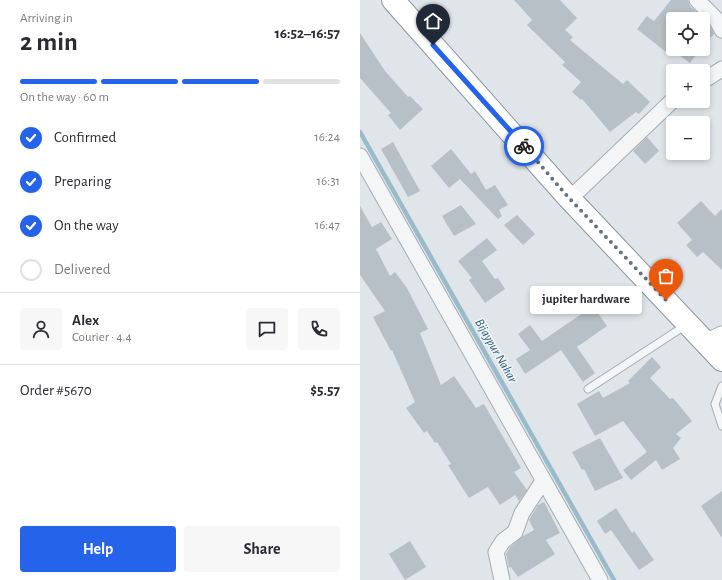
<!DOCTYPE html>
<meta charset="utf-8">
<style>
body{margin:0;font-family:"Alegreya Sans",sans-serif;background:#f7f7f7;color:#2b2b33;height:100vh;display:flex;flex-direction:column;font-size:15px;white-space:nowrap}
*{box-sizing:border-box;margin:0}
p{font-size:13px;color:#7c7c81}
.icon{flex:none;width:22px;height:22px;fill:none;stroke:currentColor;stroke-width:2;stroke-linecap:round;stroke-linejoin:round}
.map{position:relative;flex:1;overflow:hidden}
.panel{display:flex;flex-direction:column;background:#fff;width:360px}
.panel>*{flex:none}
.fabs{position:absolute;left:306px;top:12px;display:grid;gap:8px}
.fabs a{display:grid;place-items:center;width:44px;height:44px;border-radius:4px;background:#fff;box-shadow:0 2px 6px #0003;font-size:20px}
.pin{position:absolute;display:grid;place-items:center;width:34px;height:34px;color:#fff;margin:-41px -17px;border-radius:50% 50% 50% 0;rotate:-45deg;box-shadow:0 0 4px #0007}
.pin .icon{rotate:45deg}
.courier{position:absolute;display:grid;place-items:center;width:40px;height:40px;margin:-20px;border:3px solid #2563eb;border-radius:50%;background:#fff;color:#222;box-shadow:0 1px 5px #0007}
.bubble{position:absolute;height:28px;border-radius:4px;background:#fff;box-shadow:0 2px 6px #0003;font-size:13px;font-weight:700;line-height:28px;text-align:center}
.head em{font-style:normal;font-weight:700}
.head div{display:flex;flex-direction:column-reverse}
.head{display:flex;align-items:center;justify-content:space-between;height:68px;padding:0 20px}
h1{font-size:26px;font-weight:700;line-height:30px}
.bar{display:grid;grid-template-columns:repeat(4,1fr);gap:6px 4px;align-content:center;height:48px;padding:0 20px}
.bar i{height:5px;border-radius:3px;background:#e1e1e2}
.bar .current{background:#2563eb}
.bar p{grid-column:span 4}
.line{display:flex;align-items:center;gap:10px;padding:0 20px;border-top:1px solid #e1e1e2}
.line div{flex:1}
.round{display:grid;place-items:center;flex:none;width:42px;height:42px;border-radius:4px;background:#f7f7f7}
ol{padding:0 20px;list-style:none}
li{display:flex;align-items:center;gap:12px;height:44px}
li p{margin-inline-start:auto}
li .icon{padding:4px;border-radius:50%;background:#2563eb;color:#fff;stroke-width:4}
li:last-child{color:#7c7c81}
li i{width:22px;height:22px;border:2px solid #e1e1e2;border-radius:50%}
.cta{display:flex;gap:8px;margin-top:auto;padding:8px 20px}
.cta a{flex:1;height:46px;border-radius:4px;background:#2563eb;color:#fff;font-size:16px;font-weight:700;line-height:46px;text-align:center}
.cta a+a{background:#f7f7f7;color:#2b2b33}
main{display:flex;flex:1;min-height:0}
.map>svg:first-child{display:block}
</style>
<main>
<section class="panel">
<div class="head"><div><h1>2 min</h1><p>Arriving in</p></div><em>16:52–16:57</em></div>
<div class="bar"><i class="current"></i><i class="current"></i><i class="current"></i><i></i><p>On the way · 60 m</p></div>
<ol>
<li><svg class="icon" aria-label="check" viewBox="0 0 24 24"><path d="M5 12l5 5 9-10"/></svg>Confirmed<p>16:24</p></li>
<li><svg class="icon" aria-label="check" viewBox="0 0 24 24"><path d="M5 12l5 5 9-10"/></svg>Preparing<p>16:31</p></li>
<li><svg class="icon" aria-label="check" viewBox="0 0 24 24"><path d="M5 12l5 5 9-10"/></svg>On the way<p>16:47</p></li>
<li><i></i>Delivered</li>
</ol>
<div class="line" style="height:72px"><a class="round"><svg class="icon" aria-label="person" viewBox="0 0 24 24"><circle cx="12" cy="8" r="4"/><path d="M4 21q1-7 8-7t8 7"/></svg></a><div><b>Alex</b><p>Courier · 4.4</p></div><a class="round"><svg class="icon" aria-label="chat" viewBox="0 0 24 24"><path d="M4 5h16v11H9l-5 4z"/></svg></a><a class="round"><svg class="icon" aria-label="phone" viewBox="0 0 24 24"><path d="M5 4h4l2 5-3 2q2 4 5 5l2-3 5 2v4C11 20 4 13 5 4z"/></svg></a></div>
<div class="line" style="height:52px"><div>Order #5670</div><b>$5.57</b></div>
<div class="cta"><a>Help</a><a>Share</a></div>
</section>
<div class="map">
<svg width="362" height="580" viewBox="0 0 362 580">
<rect width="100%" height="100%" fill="#e0e5e9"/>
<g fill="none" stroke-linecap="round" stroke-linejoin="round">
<path stroke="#9abbc9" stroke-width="4.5" d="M0,132L254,580"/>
</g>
<path fill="#b7c0c6" d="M154,0H200L217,18L205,30L213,37L210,40L263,84L267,80L290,102L279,114L276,112L250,132L222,99L221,100L212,92L221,82L202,65L205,62L167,25L172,20Z
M311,0H328L330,6L349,24L354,34L350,38L343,30V19H313V47L311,49H340L330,63L311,49L307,53L277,29L287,16L294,21Z
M0,33L25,71L48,97L50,96L63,109L40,130L28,115L31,113L0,78Z
M287,137L299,151L285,164L273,151Z
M33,142L60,191L48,197L21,149Z
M91,149L111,174L115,171L126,190L135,185L148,205L139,210L142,216L138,219L100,179L89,188L71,166Z
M341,201L355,216L362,209V270L343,252L337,257L326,245L332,240L317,223Z
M101,205L116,224L94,236L82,216Z
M0,206L12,227L21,222L32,239L16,249L30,276L35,272L47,288L68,329L60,333L81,385L94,376L116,408L124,404L161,468L154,472L167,490L159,501L155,495L140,505L128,487L109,498L88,465L91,464L77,442L75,443L67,431L64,433L46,408L55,402L32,350L31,351L13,317L25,311L0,275Z
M157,215L175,234L163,245L144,225Z
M127,238L137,250L122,261L135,279L138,278L145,289L125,303L109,280L112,278L98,261Z
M233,306L247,326L217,347L235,373L223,382L201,350L165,374L156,359L170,350L158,334L170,325L182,341Z
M292,357L301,367L290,378L310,399L313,398L332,421L316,434L321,438L313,448L320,459L302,470L296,460L271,480L263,470L287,452L263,421L235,436L217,404L239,391L243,398L270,383L268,381Z
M240,438L263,478L235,491L224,469L222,470L212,452Z
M362,491V538L341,506Z
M184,502L200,533L186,540L195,554L158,577L151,567L149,568L146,554L150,547L163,536L174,530L169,520L178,505Z
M256,508L272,533L274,531L294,560L279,570L251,530L245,534L237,521Z
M50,541L66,567L45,580L29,554Z"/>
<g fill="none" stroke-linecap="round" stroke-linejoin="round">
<g stroke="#a5adb3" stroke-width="9">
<path id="lane" d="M362,386L355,404L362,426
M228,389L326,325"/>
</g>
<g stroke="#a5adb3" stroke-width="17">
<path id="street" d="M337,0L356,19L362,30
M343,81L362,69
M0,156L240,580
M208,197L219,190L313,100
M142,580L136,552L143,541L155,532L162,513L183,481"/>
</g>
<g stroke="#a5adb3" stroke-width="23">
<path id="secondary" d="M348,344L362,337"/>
</g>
<g stroke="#8796a0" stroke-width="24">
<path id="highway" d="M33,0L208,197L362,360"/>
</g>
<use href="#lane" stroke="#f3f5f7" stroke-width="7"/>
<use href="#street" stroke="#f3f5f7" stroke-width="15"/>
<use href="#secondary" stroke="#fff" stroke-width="21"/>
<use href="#highway" stroke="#fff" stroke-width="22"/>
</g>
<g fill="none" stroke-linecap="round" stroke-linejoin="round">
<path stroke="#68737c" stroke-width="4" stroke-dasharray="0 7.2" d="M164,146L208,197L306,300"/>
<path stroke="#2563eb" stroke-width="5" d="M73,45L164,146"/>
</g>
<g text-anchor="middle" stroke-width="3" stroke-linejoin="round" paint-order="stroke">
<g font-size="13" font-style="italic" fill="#325e75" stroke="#eff4f6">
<text transform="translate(137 350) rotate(60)" y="5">Bijaypur Nahar</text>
</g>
</g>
</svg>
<div class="fabs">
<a><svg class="icon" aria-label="locate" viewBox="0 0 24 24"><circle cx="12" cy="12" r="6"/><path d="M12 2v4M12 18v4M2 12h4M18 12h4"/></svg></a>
<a>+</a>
<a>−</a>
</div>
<div class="pin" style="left:306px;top:300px;background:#ea580c"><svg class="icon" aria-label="bag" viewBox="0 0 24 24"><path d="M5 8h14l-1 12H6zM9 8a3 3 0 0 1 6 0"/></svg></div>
<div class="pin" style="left:73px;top:45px;background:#1f2937"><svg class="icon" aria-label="home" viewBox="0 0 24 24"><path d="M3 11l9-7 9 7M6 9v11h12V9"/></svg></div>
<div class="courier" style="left:164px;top:146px"><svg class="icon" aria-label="bike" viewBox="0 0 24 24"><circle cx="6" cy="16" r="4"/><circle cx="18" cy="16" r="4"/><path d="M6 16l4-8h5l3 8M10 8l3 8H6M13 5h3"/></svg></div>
<div class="bubble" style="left:170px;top:286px;width:112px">jupiter hardware</div>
</div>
</main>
